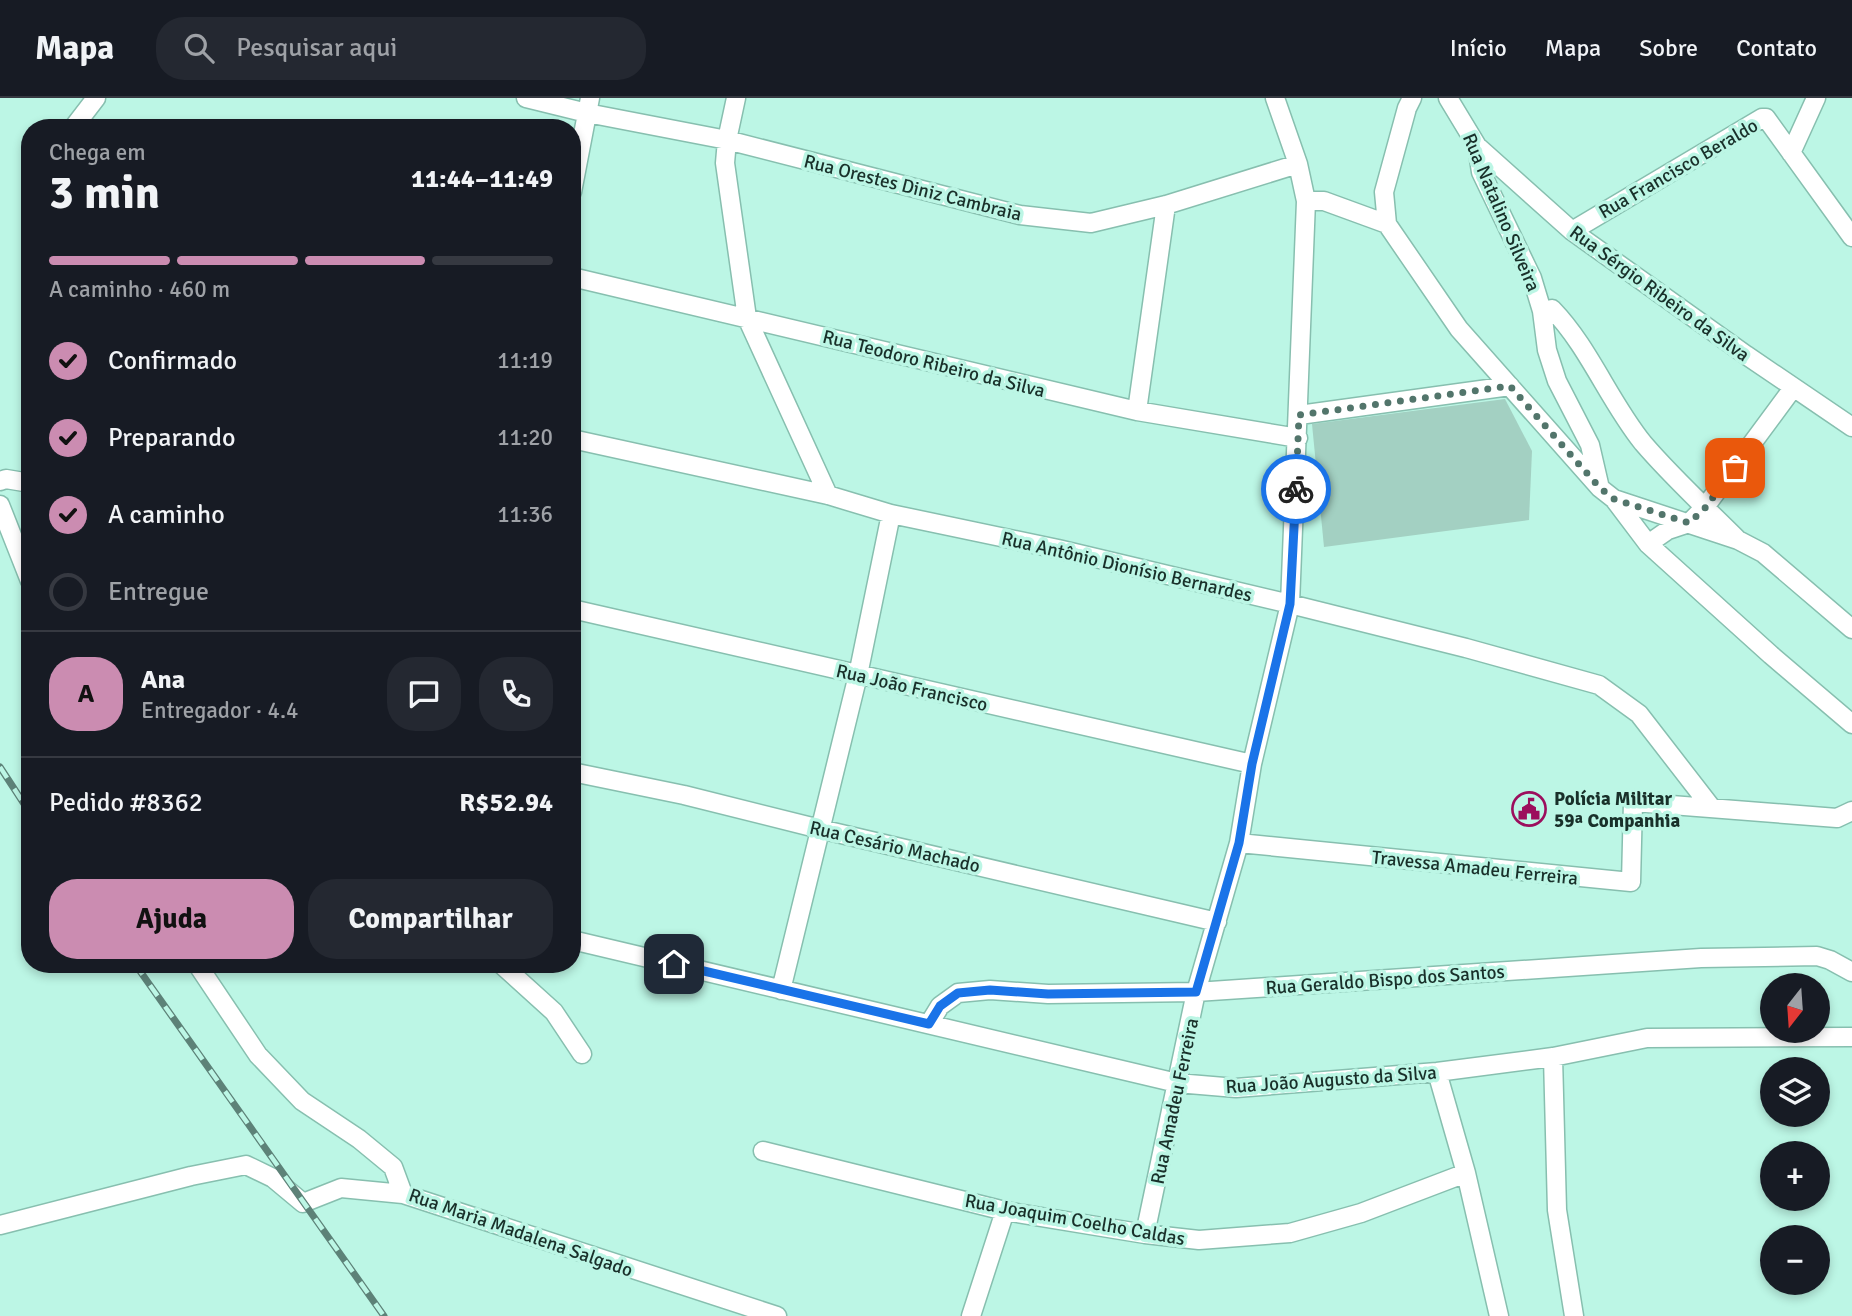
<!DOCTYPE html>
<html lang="pt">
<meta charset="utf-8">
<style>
body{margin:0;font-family:Signika,sans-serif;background:#242831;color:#f1f3f6;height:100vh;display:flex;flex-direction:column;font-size:26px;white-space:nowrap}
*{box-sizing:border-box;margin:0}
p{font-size:23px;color:#9ea1a6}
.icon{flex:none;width:38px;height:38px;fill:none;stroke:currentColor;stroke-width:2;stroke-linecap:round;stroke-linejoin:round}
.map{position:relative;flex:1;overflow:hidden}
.drawer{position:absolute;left:21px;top:21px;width:560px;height:854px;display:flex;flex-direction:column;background:#171b24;border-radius:28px;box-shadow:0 4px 10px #0003}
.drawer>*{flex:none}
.needle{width:46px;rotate:197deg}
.tools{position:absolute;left:1760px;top:875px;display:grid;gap:14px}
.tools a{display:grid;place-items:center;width:70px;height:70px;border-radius:50%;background:#171b24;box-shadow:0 4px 10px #0003;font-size:35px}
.pin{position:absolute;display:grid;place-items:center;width:60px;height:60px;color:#fff;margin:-30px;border-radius:14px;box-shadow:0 4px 10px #0006}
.courier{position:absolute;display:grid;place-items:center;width:70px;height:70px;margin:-35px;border:5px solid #1a73e8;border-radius:50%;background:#fff;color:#222;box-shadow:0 2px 9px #0007}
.summary em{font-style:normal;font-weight:700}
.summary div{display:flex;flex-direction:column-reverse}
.summary{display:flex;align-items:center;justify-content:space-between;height:119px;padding:0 28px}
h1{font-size:46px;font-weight:700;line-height:52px}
.bar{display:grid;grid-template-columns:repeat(4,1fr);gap:10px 7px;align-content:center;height:84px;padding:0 28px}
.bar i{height:9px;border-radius:5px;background:#363941}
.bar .current{background:#cb8cb1}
.bar p{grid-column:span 4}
.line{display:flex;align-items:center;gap:18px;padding:0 28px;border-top:2px solid #363941}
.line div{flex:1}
.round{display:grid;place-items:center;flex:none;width:74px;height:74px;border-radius:28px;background:#242831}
ol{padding:0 28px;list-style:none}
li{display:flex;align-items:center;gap:21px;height:77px}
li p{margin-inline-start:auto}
li .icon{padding:7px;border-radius:50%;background:#cb8cb1;color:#111;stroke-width:4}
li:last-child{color:#9ea1a6}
li i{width:38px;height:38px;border:4px solid #363941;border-radius:50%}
.cta{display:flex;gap:14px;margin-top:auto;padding:14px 28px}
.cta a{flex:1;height:80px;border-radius:28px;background:#cb8cb1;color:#111;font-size:28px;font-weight:700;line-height:80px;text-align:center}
.cta a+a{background:#242831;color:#f1f3f6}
header{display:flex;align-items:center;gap:42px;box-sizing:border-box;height:98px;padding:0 35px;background:#171b24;border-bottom:2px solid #363941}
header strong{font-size:33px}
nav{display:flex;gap:38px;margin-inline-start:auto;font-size:24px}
.search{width:490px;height:63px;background:#242831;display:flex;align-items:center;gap:18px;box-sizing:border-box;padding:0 24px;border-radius:28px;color:#9ea1a6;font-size:26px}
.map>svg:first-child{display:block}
</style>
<header>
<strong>Mapa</strong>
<div class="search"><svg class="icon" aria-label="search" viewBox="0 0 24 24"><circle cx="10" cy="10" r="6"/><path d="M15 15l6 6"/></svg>Pesquisar aqui</div>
<nav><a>Início</a><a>Mapa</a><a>Sobre</a><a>Contato</a></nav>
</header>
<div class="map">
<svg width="1852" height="1218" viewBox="0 0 1852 1218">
<rect width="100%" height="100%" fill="#bcf6e5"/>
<path fill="#a3d0c2" d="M1505,301L1532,353L1529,422L1324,449L1312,326Z"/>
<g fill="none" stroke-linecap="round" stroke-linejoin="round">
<g stroke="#87bfaf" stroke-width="21">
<path id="minor" d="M526,0L587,15L727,42L1020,117L1091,125L1166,107L1298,66
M736,0L727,42L725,65L747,220L828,397
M1412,0L1407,10L1384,94L1387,126L1459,231L1600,390L1614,401L1648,446L1771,557L1852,626
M1448,0L1477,48L1481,74L1532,180L1542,213L1547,252L1557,283L1590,347L1599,386
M73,30L96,0
M1477,48L1572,133L1746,257L1852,329
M1791,55L1816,0
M572,94L590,0
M1306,103H1324L1387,126
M1572,133L1762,20H1766L1852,139
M572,179L1137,313L1298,340
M1542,213L1552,211C1589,249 1609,303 1643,345C1672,379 1706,410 1738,442
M1137,313L1166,107
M1299,317L1510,288
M572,341L828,397L891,416L1058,451L1290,506L1466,550L1599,587L1639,616L1711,709
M0,383L6,381L30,385
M1614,401L1738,442L1763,455L1852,531
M0,407L30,483
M1648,446L1668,432L1689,425L1705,409L1793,290
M572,511L1252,666
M572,674L684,697L820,731L1217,824
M1239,745L1631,784L1633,704L1837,720L1852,713
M572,842L1177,985L1236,990L1437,974L1553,959L1647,940L1852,939
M197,866L258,957L302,1003L359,1041L393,1069L403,1096
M501,866L554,914L582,956
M781,892L858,577L891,416
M929,926L940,908L958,895L990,892L1048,896L1196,894L1701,860L1817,858L1830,862L1852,874
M1553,959L1557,1112L1574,1218
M1437,974L1466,1075L1499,1218
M763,1053L1005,1113L1145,1136L1199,1142L1290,1135L1361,1115L1466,1075
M0,1127L191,1078L246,1067L273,1080L303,1105L341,1090L403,1096L777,1218
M1145,1136L1196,894L1239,745L1252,666L1290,506L1306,103L1298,66L1275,0
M971,1218L1005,1113"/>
</g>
<use href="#minor" stroke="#fff" stroke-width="18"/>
<g stroke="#5d8278" stroke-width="7">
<path id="rail" d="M0,669L30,715
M135,866L384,1218"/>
</g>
<use href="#rail" stroke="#bcf6e5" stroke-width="4.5" stroke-dasharray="13" stroke-linecap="butt"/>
</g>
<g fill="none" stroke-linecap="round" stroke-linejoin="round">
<path stroke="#52756b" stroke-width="7" stroke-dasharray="0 12.6" d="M1296,391L1299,317L1510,288L1600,390L1614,401L1689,425L1705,410L1735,370"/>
<path stroke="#1a73e8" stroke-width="9" d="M674,866L929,926L940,908L958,895L990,892L1048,896L1196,894L1239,745L1252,666L1290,506L1296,391"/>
</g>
<defs>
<g id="civic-ring" transform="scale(1.75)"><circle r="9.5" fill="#bcf6e5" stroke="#9c0e5d" stroke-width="1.5"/><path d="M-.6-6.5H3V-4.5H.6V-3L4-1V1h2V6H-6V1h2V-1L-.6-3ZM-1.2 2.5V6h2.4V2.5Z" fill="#9c0e5d"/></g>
</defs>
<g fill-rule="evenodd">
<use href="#civic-ring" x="1529" y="711"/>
</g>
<g text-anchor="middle" stroke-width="7" stroke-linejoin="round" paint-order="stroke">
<g font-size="19" fill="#19302a" stroke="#bcf6e5">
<text transform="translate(1678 70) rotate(-30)" y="7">Rua Francisco Beraldo</text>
<text transform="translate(913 89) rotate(14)" y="7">Rua Orestes Diniz Cambraia</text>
<text transform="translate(1502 114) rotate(67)" y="7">Rua Natalino Silveira</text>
<text transform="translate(1660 195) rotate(36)" y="7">Rua Sérgio Ribeiro da Silva</text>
<text transform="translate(934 265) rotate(14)" y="7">Rua Teodoro Ribeiro da Silva</text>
<text transform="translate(1127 468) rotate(13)" y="7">Rua Antônio Dionísio Bernardes</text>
<text transform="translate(912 589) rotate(13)" y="7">Rua João Francisco</text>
<text transform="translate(895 748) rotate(13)" y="7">Rua Cesário Machado</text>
<text transform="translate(1475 769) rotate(6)" y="7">Travessa Amadeu Ferreira</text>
<text transform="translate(1385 881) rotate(-4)" y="7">Rua Geraldo Bispo dos Santos</text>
<text transform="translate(1331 981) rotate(-4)" y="7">Rua João Augusto da Silva</text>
<text transform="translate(1174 1003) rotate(-78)" y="7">Rua Amadeu Ferreira</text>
<text transform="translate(1075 1121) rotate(10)" y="7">Rua Joaquim Coelho Caldas</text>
<text transform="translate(521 1134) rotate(19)" y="7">Rua Maria Madalena Salgado</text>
</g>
<g font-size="19" font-weight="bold" fill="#19302a" stroke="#bcf6e5" text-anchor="start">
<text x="1554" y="707">Polícia Militar<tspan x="1554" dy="22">59ª Companhia</tspan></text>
</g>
</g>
</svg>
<div class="tools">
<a><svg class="needle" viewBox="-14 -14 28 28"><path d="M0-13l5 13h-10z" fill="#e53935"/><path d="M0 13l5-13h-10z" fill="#9ea1a6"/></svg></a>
<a><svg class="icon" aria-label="layers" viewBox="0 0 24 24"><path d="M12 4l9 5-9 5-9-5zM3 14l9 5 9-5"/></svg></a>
<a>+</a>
<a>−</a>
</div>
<div class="pin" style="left:1735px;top:370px;background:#ea580c"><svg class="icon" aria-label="bag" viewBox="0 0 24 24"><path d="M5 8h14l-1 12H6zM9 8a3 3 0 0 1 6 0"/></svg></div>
<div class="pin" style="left:674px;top:866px;background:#1f2937"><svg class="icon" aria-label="home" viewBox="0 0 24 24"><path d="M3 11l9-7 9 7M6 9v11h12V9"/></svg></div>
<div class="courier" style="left:1296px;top:391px"><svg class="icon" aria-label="bike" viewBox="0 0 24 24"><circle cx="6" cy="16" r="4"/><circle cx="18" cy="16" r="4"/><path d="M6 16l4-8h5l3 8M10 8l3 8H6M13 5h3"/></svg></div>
<section class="drawer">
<div class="summary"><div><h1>3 min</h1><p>Chega em</p></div><em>11:44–11:49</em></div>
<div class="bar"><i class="current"></i><i class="current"></i><i class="current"></i><i></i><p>A caminho · 460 m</p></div>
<ol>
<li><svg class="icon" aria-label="check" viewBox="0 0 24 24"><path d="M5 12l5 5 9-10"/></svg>Confirmado<p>11:19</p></li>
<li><svg class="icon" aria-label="check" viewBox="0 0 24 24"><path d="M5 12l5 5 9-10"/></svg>Preparando<p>11:20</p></li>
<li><svg class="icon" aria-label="check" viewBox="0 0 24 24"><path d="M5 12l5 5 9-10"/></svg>A caminho<p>11:36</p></li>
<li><i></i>Entregue</li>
</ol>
<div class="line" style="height:126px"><b class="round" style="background:#cb8cb1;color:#111">A</b><div><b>Ana</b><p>Entregador · 4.4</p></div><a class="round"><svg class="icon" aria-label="chat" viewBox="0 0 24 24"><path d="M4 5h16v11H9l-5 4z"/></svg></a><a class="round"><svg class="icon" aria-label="phone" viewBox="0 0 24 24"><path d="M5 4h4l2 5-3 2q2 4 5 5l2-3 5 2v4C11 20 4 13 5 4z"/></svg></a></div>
<div class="line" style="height:91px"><div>Pedido #8362</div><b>R$52.94</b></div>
<div class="cta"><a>Ajuda</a><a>Compartilhar</a></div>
</section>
</div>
